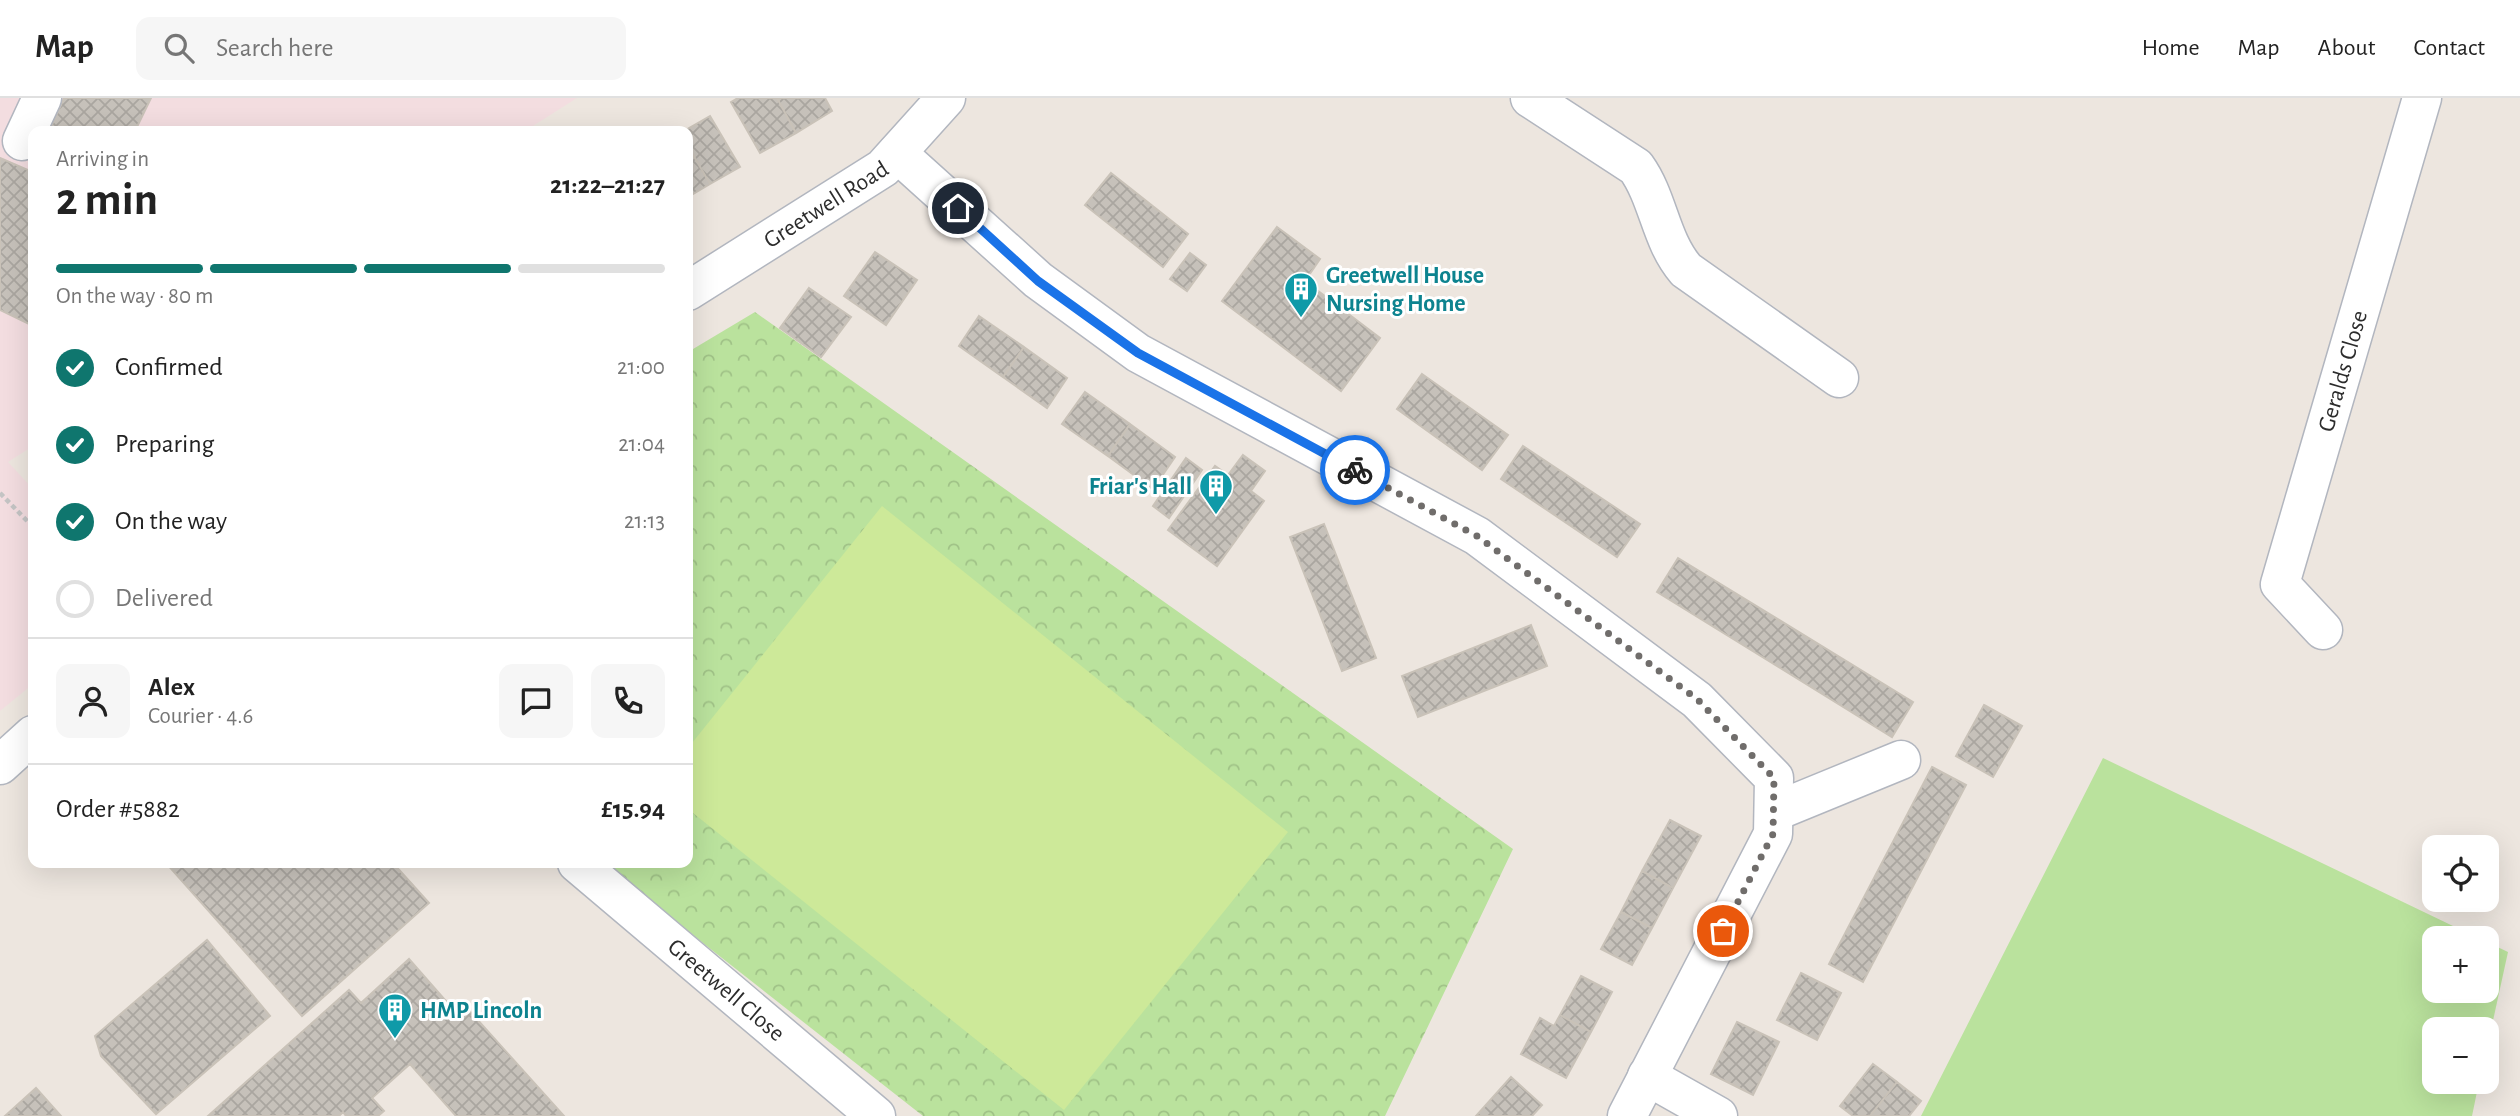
<!DOCTYPE html>
<meta charset="utf-8">
<style>
body{margin:0;font-family:"Alegreya Sans",sans-serif;background:#f6f6f6;color:#222;height:100vh;display:flex;flex-direction:column;font-size:26px;white-space:nowrap}
*{box-sizing:border-box;margin:0}
p{font-size:23px;color:#767676}
.icon{flex:none;width:38px;height:38px;fill:none;stroke:currentColor;stroke-width:2;stroke-linecap:round;stroke-linejoin:round}
.map{position:relative;flex:1;overflow:hidden}
.drawer{position:absolute;left:28px;top:28px;width:665px;height:742px;display:flex;flex-direction:column;background:#fff;border-radius:14px;box-shadow:0 7px 28px #0002}
.drawer>*{flex:none}
.buttons{position:absolute;left:2422px;top:737px;display:grid;gap:14px}
.buttons a{display:grid;place-items:center;width:77px;height:77px;border-radius:14px;background:#fff;box-shadow:0 7px 28px #0002;font-size:35px}
.pin{position:absolute;display:grid;place-items:center;width:60px;height:60px;color:#fff;margin:-30px;border:4px solid #fff;border-radius:50%;box-shadow:0 2px 7px #0007}
.courier{position:absolute;display:grid;place-items:center;width:70px;height:70px;margin:-35px;border:5px solid #1a73e8;border-radius:50%;background:#fff;color:#222;box-shadow:0 2px 9px #0007}
.summary em{font-style:normal;font-weight:700}
.summary div{display:flex;flex-direction:column-reverse}
.summary{display:flex;align-items:center;justify-content:space-between;height:119px;padding:0 28px}
h1{font-size:46px;font-weight:700;line-height:52px}
.bar{display:grid;grid-template-columns:repeat(4,1fr);gap:10px 7px;align-content:center;height:84px;padding:0 28px}
.bar i{height:9px;border-radius:5px;background:#e0e0e0}
.bar .on{background:#0f766e}
.bar p{grid-column:span 4}
.line{display:flex;align-items:center;gap:18px;padding:0 28px;border-top:2px solid #e0e0e0}
.line div{flex:1}
.round{display:grid;place-items:center;flex:none;width:74px;height:74px;border-radius:14px;background:#f6f6f6}
ol{padding:0 28px;list-style:none}
li{display:flex;align-items:center;gap:21px;height:77px}
li p{margin-inline-start:auto}
li .icon{padding:7px;border-radius:50%;background:#0f766e;color:#fff;stroke-width:4}
li:last-child{color:#767676}
li i{width:38px;height:38px;border:4px solid #e0e0e0;border-radius:50%}
header{display:flex;align-items:center;gap:42px;box-sizing:border-box;height:98px;padding:0 35px;background:#fff;border-bottom:2px solid #e0e0e0}
header strong{font-size:33px}
nav{display:flex;gap:38px;margin-inline-start:auto;font-size:24px}
.search{width:490px;height:63px;background:#f6f6f6;display:flex;align-items:center;gap:18px;box-sizing:border-box;padding:0 24px;border-radius:14px;color:#767676;font-size:26px}
.map>svg:first-child{display:block}
</style>
<header>
<strong>Map</strong>
<div class="search"><svg class="icon" aria-label="search" viewBox="0 0 24 24"><circle cx="10" cy="10" r="6"/><path d="M15 15l6 6"/></svg>Search here</div>
<nav><a>Home</a><a>Map</a><a>About</a><a>Contact</a></nav>
</header>
<div class="map">
<svg width="2520" height="1018" viewBox="0 0 2520 1018">
<defs>
<pattern id="park-crowns" width="20" height="18" patternUnits="userSpaceOnUse" patternTransform="scale(1.75)"><rect width="20" height="18" fill="#bae29d"/><path d="M2 6a3 3 0 1 1 6 0M12 15a3 3 0 1 1 6 0" fill="none" stroke="#a0c287"/></pattern>
<pattern id="building-cross-hatch" width="8" height="8" patternUnits="userSpaceOnUse" patternTransform="scale(1.75)"><rect width="8" height="8" fill="#c6c1ba"/><path d="M0 0l8 8M0 8l8-8" fill="none" stroke="#aaa6a0"/></pattern>
</defs>
<rect width="100%" height="100%" fill="#ede6df"/>
<path fill="#f3dde0" d="M0,0H577L525,33H33V348L8,364L33,391V586L0,613Z"/>
<path fill="url(#park-crowns)" d="M755,214L1513,751L1385,1018H923L601,765H688V254Z"/>
<path fill="#bae29d" d="M2103,660L2478,840H2434V892H2487V844L2508,854L2487,950V931H2434V984H2479L2472,1018H1921Z"/>
<path fill="#cde999" d="M882,408L1288,734L1064,1012L688,711V650Z"/>
<path fill="url(#building-cross-hatch)" stroke="#c9c2b8" stroke-width="2" d="M64,0H151L135,33H49Z
M738,0H777L796,35L760,55L731,4Z
M777,0H825L832,13L796,35Z
M710,18L740,69L710,86L688,48V33H684Z
M688,48L710,86L688,99Z
M0,60L30,73L33,66V228L0,212Z
M1111,75L1188,136L1163,169L1085,107Z
M1277,129L1320,161L1305,183L1380,240L1341,293L1222,203Z
M875,154L917,182L886,227L844,198Z
M1190,155L1206,167L1187,193L1170,181Z
M809,190L851,219L821,259L780,230Z
M979,218L1024,249L1003,279L959,248Z
M1024,249L1067,280L1047,310L1003,279Z
M1422,276L1508,337L1482,372L1397,311Z
M1085,294L1130,326L1108,358L1062,326Z
M1130,326L1175,359L1153,391L1108,358Z
M1523,348L1640,426L1617,459L1501,381Z
M1243,357L1265,373L1251,393L1264,403L1217,468L1168,432L1215,368L1228,377Z
M1186,360L1202,372L1169,420L1153,408Z
M1324,426L1376,560L1342,573L1290,439Z
M1678,460L1913,604L1892,639L1657,494Z
M1531,527L1547,568L1418,619L1402,578Z
M1984,607L2022,628L1993,679L1956,658Z
M1932,669L1966,687L1863,884L1829,866Z
M1670,722L1701,738L1673,790L1642,773Z
M166,765H393L429,805L302,918Z
M1642,773L1673,790L1652,830L1621,814Z
M1621,814L1652,830L1632,867L1601,851Z
M207,842L270,918L156,1016L101,958L95,938Z
M409,861L459,918L467,910L564,1018H456L410,966L372,1000L384,1013L378,1018H346L343,1014L339,1018H208L349,892L361,905Z
M1801,875L1841,895L1817,942L1777,922Z
M1581,878L1612,894L1591,934L1560,917Z
M1560,917L1591,934L1566,980L1521,956L1540,920L1554,928Z
M1737,924L1779,944L1753,997L1711,976Z
M1873,966L1897,984L1870,1018H1853L1840,1008Z
M1511,979L1542,1007L1532,1018H1476Z
M1897,984L1921,1003L1909,1018H1870Z
M36,990L61,1018H5Z"/>
<g fill="none" stroke-linecap="round" stroke-linejoin="round">
<g stroke="#b2b6bf" stroke-width="41">
<g id="minor">
<path d="M1530,0L1636,69C1659,101 1660,142 1686,172L1839,280"/>
<path d="M22,43L42,0"/>
<path d="M897,55L1038,182L1138,255L1477,438L1697,602L1774,680L1773,736L1627,1018"/>
<path id="s1" d="M688,193L883,70L946,0"/>
<path id="s2" d="M2323,532L2280,486L2422,0"/>
<path d="M0,667L33,637"/>
<path d="M1774,714L1901,662"/>
<path id="s3" d="M577,765L876,1018"/>
<path d="M1647,978L1718,1018"/>
</g>
</g>
<path stroke="#c4c4c4" stroke-width="4.5" stroke-dasharray="5 3.5" stroke-linecap="butt" d="M0,395L33,429"/>
<use href="#minor" stroke="#fff" stroke-width="38"/>
</g>
<g fill="none" stroke-linecap="round" stroke-linejoin="round">
<path stroke="#706d6b" stroke-width="7" stroke-dasharray="0 12.6" d="M1355,372L1477,438L1697,601L1774,680L1773,736L1723,833"/>
<path stroke="#1a73e8" stroke-width="9" d="M958,110L1038,183L1138,255L1355,372"/>
</g>
<defs>
<g id="building-pin" transform="scale(1.75)"><path d="M0 17L-7.5 6A9.5 9.5 0 1 1 7.5 6Z" fill="#0f9aa8" stroke="#fff"/><path d="M-4-6H4V6H1V3H-1V6H-4ZM-2.5-4.3h1.7v1.8h-1.7ZM.8-4.3h1.7v1.8H.8ZM-2.5-1h1.7V.8h-1.7ZM.8-1h1.7V.8H.8Z" fill="#fff"/></g>
</defs>
<g fill-rule="evenodd">
<use href="#building-pin" x="1301" y="191"/>
<use href="#building-pin" x="1216" y="388"/>
<use href="#building-pin" x="395" y="912"/>
</g>
<g text-anchor="middle" stroke-width="6" stroke-linejoin="round" paint-order="stroke">
<g font-size="24" fill="#2c2c2c" stroke="#fff">
<text dy="8" stroke="none"><textPath href="#s1" startOffset="163">Greetwell Road</textPath></text>
<text dy="8" stroke="none"><textPath href="#s2" startOffset="285">Geralds Close</textPath></text>
<text dy="8" stroke="none"><textPath href="#s3" startOffset="196">Greetwell Close</textPath></text>
</g>
<g font-size="24" font-weight="bold" fill="#0d838f" stroke="#fff" text-anchor="start">
<text x="1326" y="185">Greetwell House<tspan x="1326" dy="28">Nursing Home</tspan></text>
<text x="1192" y="396" text-anchor="end">Friar's Hall</text>
<text x="420" y="920">HMP Lincoln</text>
</g>
</g>
</svg>
<div class="buttons">
<a><svg class="icon" aria-label="locate" viewBox="0 0 24 24"><circle cx="12" cy="12" r="6"/><path d="M12 2v4M12 18v4M2 12h4M18 12h4"/></svg></a>
<a>+</a>
<a>−</a>
</div>
<div class="pin" style="left:1723px;top:833px;background:#ea580c"><svg class="icon" aria-label="bag" viewBox="0 0 24 24"><path d="M5 8h14l-1 12H6zM9 8a3 3 0 0 1 6 0"/></svg></div>
<div class="pin" style="left:958px;top:110px;background:#1f2937"><svg class="icon" aria-label="home" viewBox="0 0 24 24"><path d="M3 11l9-7 9 7M6 9v11h12V9"/></svg></div>
<div class="courier" style="left:1355px;top:372px"><svg class="icon" aria-label="bike" viewBox="0 0 24 24"><circle cx="6" cy="16" r="4"/><circle cx="18" cy="16" r="4"/><path d="M6 16l4-8h5l3 8M10 8l3 8H6M13 5h3"/></svg></div>
<section class="drawer">
<div class="summary"><div><h1>2 min</h1><p>Arriving in</p></div><em>21:22–21:27</em></div>
<div class="bar"><i class="on"></i><i class="on"></i><i class="on"></i><i></i><p>On the way · 80 m</p></div>
<ol>
<li><svg class="icon" aria-label="check" viewBox="0 0 24 24"><path d="M5 12l5 5 9-10"/></svg>Confirmed<p>21:00</p></li>
<li><svg class="icon" aria-label="check" viewBox="0 0 24 24"><path d="M5 12l5 5 9-10"/></svg>Preparing<p>21:04</p></li>
<li><svg class="icon" aria-label="check" viewBox="0 0 24 24"><path d="M5 12l5 5 9-10"/></svg>On the way<p>21:13</p></li>
<li><i></i>Delivered</li>
</ol>
<div class="line" style="height:126px"><a class="round"><svg class="icon" aria-label="person" viewBox="0 0 24 24"><circle cx="12" cy="8" r="4"/><path d="M4 21q1-7 8-7t8 7"/></svg></a><div><b>Alex</b><p>Courier · 4.6</p></div><a class="round"><svg class="icon" aria-label="chat" viewBox="0 0 24 24"><path d="M4 5h16v11H9l-5 4z"/></svg></a><a class="round"><svg class="icon" aria-label="phone" viewBox="0 0 24 24"><path d="M5 4h4l2 5-3 2q2 4 5 5l2-3 5 2v4C11 20 4 13 5 4z"/></svg></a></div>
<div class="line" style="height:91px"><div>Order #5882</div><b>£15.94</b></div>
</section>
</div>
